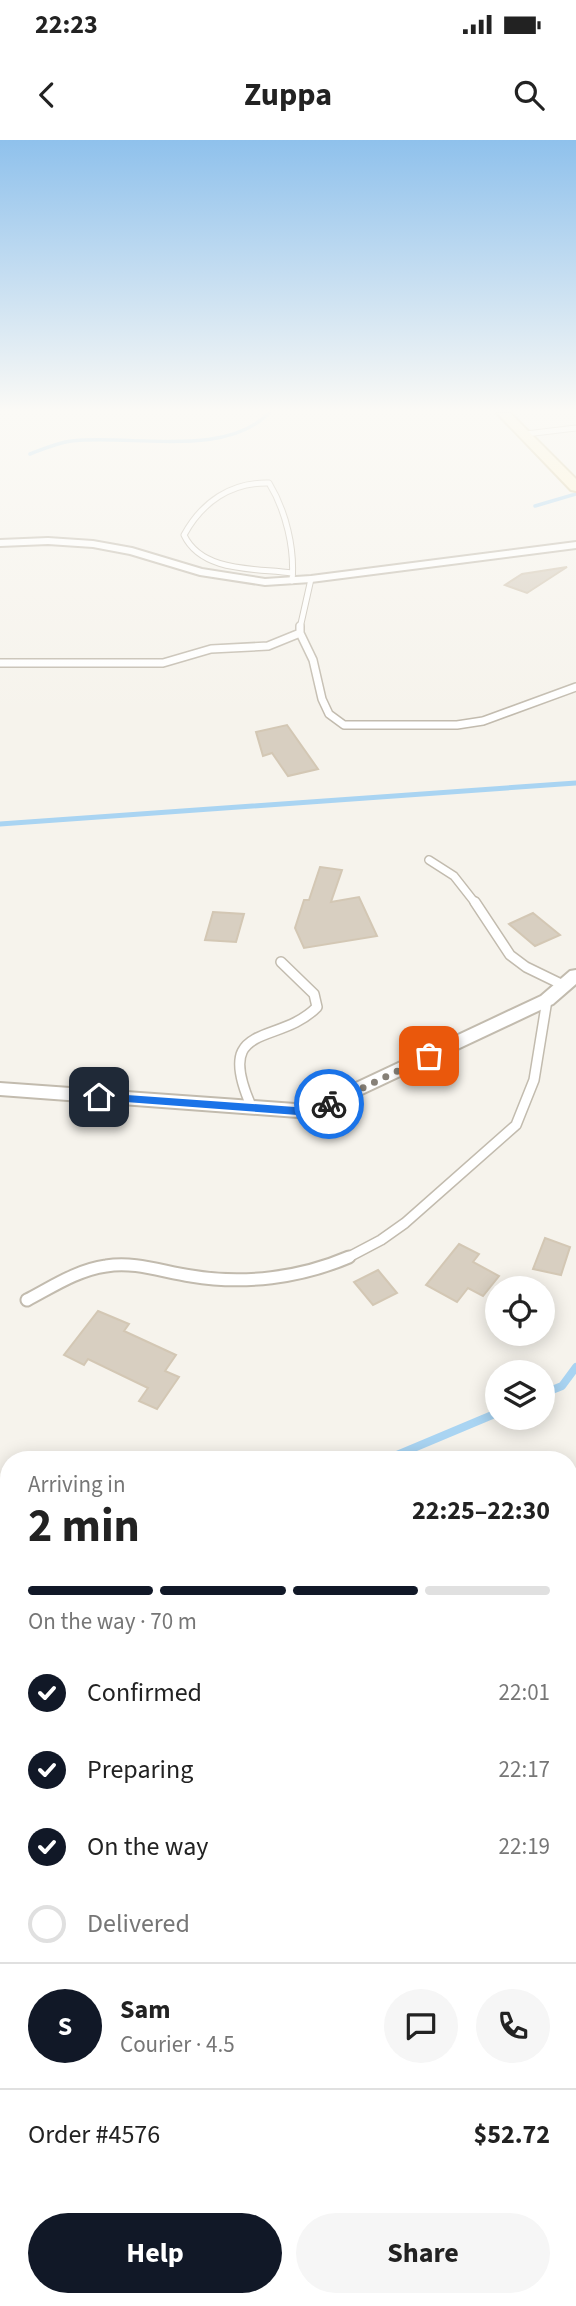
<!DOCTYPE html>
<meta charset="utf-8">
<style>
body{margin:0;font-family:"Source Sans 3",sans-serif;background:#f6f6f6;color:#222;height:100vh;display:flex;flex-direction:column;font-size:26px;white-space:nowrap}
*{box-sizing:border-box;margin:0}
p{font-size:23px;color:#767676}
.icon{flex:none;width:38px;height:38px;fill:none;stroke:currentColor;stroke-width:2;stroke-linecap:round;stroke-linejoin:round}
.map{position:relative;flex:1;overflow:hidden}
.details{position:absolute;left:0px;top:1311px;width:578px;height:856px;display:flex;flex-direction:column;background:#fff;border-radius:28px 28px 0 0;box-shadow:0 4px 18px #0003}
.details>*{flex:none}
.buttons{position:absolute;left:485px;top:1136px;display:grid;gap:14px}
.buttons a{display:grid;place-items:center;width:70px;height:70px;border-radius:50%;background:#fff;box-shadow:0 4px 18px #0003;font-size:35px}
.pin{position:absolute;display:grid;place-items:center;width:60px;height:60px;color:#fff;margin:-30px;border-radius:14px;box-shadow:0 4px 10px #0006}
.courier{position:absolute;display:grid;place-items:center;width:70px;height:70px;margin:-35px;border:5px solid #1a73e8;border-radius:50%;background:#fff;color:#222;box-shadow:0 2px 9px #0007}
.overview em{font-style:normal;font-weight:700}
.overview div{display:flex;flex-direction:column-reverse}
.overview{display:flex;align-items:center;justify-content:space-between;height:119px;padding:0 28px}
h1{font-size:46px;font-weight:700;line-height:52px}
.bar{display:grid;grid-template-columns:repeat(4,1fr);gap:10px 7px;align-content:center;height:84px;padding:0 28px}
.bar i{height:9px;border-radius:5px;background:#e0e0e0}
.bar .active{background:#111827}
.bar p{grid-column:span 4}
.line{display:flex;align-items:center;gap:18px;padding:0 28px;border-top:2px solid #e0e0e0}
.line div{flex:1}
.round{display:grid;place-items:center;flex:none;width:74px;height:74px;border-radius:37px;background:#f6f6f6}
ol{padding:0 28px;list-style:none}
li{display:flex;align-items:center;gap:21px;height:77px}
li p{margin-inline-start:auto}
li .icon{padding:7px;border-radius:50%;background:#111827;color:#fff;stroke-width:4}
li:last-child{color:#767676}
li i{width:38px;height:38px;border:4px solid #e0e0e0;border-radius:50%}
.button{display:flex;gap:14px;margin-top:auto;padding:14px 28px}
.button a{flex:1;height:80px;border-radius:42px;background:#111827;color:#fff;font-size:28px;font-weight:700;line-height:80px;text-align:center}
.button a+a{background:#f6f6f6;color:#222}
.status{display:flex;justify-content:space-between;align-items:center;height:49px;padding:0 35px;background:#fff;direction:ltr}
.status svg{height:19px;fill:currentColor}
header{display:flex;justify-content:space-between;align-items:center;height:91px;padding:0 28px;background:#fff;font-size:32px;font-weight:700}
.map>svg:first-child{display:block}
</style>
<div class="status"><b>22:23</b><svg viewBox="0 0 49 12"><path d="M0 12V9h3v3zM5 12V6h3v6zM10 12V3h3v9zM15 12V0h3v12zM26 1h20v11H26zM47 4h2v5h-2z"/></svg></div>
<header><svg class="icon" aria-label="back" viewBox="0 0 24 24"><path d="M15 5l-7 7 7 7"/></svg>Zuppa<svg class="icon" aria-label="search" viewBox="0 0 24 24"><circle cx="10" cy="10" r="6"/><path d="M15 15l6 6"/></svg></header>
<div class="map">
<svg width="576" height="2166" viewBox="0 0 576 2166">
<rect width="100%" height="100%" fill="#f6f3ec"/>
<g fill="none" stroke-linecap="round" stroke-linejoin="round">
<path stroke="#a9d4f2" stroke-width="3.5" d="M30,314C43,309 57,303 71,301C131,294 224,319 269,273
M535,366L576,354"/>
<path stroke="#a9d4f2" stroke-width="5" d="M0,684L576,643"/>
<path stroke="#a9d4f2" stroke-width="8" d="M542,1254L562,1246L576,1227
M385,1320L497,1273"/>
</g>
<path fill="#d8cfc1" stroke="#d3c7b4" stroke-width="2" d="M567,427L527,453L505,445L522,434Z
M287,585L318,629L288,636L272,613L263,616L256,592Z
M320,727L342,730L331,762L359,757L377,796L304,808L295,788L304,760H309Z
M213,772L244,774L236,802L205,800Z
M533,773L560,795L535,806L509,784Z
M545,1098L570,1107L561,1135L533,1129Z
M459,1104L479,1114L473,1122L499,1136L483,1156L468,1148L457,1162L426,1145Z
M378,1130L397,1153L373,1165L354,1142Z
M98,1171L129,1184L124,1191L176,1215L165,1231L179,1237L157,1269L139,1261L148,1248L88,1219L84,1225L64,1215Z"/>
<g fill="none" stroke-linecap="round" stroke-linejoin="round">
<g stroke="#c2bbae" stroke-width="7">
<path id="lane-far3" d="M526,294L576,288
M292,433C256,428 202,433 184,395C202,362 231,342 269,343C286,371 295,409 292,441
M300,488L311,439"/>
</g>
<g stroke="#c2bbae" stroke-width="10">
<path id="lane-far2" d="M300,486V493L313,520L322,559L329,574L344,585H457L483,581L576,547
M0,523H163L211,509L268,506L300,493
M429,720L454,736L476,764"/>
</g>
<g stroke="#c2bbae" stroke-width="12">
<path id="lane-far1" d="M475,762L510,815L526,827L563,845
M252,968C212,879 278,907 317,867L314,854L281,822
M345,1119L381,1100L405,1083L516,985L534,940L547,860"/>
</g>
<g stroke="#c2bbae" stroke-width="15">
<path id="lane" d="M27,1160C52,1147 77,1130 106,1126C135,1121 163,1132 191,1136C244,1145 300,1138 349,1117"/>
</g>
<g stroke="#c2bbae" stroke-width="4">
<path id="street" d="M48,398L93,401L132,408L202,429L265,439L311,436L576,402V408L311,442L265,445L200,435L130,414L93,407L48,404L0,406V400Z
M576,830V844L553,864L311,978L0,955V943L309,965L541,856L570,831Z"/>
</g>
<g stroke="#d6c79b" stroke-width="4">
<path id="secondary" d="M497,273H510L576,339V351L571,350Z"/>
</g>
<use href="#lane-far3" stroke="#fff" stroke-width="5"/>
<use href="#lane-far2" stroke="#fff" stroke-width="7"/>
<use href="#lane-far1" stroke="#fff" stroke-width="9"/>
<use href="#lane" stroke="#fff" stroke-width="11"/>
<use href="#street" fill="#fff" fill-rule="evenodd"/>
<use href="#secondary" fill="#fff3cd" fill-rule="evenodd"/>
</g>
<linearGradient id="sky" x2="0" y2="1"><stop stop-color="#8fc1ec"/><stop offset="0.47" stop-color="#fbfaf6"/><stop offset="1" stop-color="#fbfaf6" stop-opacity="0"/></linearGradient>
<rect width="576" height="576" fill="url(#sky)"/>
<path fill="#1a73e8" d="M99,953L309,968L329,960L334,964L311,976L99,960L94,957Z"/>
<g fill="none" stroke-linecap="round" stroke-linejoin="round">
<path stroke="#878178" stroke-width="7" stroke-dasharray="0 12.6" d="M329,964L429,916"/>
</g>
</svg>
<div class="buttons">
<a><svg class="icon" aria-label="locate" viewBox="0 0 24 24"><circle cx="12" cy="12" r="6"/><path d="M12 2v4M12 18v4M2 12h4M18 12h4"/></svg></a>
<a><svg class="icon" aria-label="layers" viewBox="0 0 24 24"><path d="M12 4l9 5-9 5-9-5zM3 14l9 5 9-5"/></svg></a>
</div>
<div class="pin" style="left:429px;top:916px;background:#ea580c"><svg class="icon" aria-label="bag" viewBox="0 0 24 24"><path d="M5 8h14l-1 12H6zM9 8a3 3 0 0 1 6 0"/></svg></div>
<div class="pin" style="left:99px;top:957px;background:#1f2937"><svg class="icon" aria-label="home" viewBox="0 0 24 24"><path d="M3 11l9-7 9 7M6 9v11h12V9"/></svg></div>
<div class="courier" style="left:329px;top:964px"><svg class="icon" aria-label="bike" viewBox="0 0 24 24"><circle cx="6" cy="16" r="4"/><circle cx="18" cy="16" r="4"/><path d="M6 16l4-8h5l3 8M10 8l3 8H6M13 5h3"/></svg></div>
<section class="details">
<div class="overview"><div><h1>2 min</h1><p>Arriving in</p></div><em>22:25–22:30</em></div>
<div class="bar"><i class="active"></i><i class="active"></i><i class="active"></i><i></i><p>On the way · 70 m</p></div>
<ol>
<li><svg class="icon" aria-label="check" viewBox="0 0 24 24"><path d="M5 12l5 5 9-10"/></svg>Confirmed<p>22:01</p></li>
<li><svg class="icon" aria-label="check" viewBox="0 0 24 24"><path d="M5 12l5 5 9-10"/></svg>Preparing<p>22:17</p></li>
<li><svg class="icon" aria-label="check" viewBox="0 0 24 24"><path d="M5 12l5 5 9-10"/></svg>On the way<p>22:19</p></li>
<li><i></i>Delivered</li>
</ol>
<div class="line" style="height:126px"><b class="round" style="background:#111827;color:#fff">S</b><div><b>Sam</b><p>Courier · 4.5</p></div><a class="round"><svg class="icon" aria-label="chat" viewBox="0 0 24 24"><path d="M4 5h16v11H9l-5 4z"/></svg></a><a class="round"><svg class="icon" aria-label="phone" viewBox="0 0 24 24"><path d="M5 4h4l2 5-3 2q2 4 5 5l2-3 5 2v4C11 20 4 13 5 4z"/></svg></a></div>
<div class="line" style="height:91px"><div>Order #4576</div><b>$52.72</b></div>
<div class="button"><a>Help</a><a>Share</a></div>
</section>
</div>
